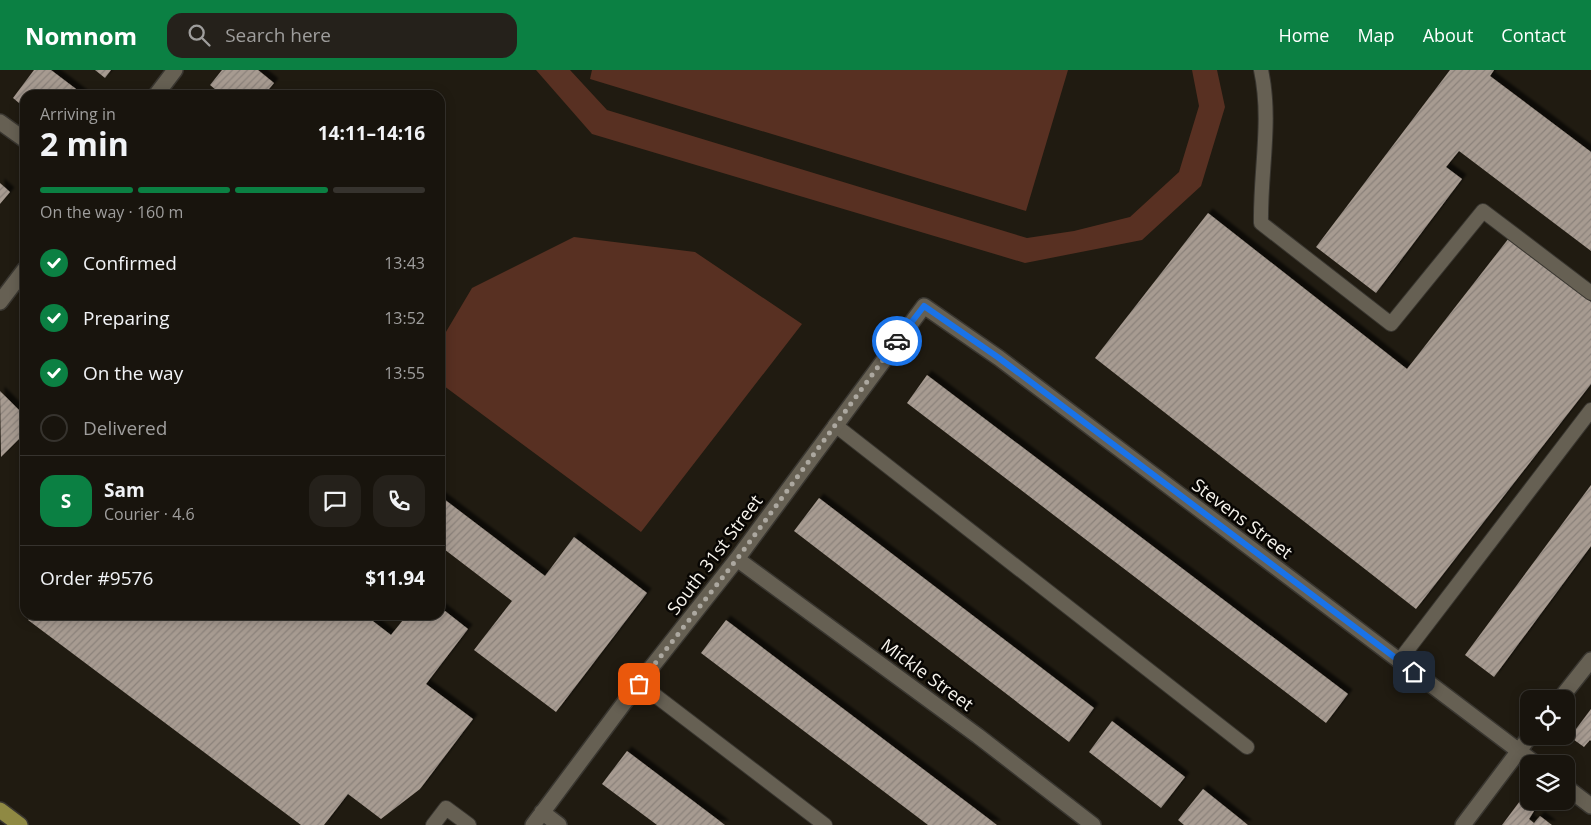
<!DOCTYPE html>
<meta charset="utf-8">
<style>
body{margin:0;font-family:"Open Sans",sans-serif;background:#25211b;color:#f1f3f6;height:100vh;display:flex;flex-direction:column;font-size:19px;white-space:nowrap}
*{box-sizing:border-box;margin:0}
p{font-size:16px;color:#9f9e9d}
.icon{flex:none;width:28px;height:28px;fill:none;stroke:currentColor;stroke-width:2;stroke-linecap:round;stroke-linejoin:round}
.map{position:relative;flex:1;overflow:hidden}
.sheet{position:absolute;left:20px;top:20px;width:425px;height:530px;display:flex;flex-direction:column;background:#18140d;border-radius:15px;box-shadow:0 2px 12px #0003,0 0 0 1px #36332e}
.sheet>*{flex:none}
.fabs{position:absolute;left:1520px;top:620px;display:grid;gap:10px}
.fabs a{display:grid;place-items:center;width:55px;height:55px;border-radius:10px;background:#18140d;box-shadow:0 2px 12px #0003,0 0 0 1px #36332e;font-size:25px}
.pin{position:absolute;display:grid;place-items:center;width:42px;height:42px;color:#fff;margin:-21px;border-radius:10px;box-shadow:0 2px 8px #0006}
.courier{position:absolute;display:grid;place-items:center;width:50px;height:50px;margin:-25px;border:4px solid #1a73e8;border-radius:50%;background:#fff;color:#222;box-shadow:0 1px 6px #0007}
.summary em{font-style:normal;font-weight:700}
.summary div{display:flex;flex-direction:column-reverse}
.summary{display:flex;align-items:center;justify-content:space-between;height:85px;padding:0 20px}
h1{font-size:32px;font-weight:700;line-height:38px}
.bar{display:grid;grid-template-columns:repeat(4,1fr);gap:8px 5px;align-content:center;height:60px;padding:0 20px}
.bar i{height:6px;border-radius:4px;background:#36332e}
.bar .current{background:#0b8043}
.bar p{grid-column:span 4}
.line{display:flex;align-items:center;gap:12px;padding:0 20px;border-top:1px solid #36332e}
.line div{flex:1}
.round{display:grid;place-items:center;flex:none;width:52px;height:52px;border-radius:15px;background:#25211b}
ol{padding:0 20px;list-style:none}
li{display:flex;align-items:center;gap:15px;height:55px}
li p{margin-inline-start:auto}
li .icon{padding:5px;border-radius:50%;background:#0b8043;color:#fff;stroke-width:4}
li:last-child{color:#9f9e9d}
li i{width:28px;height:28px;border:2px solid #36332e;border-radius:50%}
header{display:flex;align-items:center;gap:30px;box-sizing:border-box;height:70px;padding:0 25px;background:#0b8043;color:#fff}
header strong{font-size:24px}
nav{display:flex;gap:28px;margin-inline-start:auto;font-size:18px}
.search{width:350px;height:45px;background:#25211b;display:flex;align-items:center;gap:12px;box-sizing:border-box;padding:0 18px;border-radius:15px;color:#9f9e9d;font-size:19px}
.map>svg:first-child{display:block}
</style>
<header>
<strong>Nomnom</strong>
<div class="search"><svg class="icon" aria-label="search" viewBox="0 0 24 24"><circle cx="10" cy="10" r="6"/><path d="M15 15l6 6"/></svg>Search here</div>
<nav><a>Home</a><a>Map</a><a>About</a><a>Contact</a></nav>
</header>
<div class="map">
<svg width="1591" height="755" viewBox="0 0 1591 755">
<defs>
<pattern id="building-hatch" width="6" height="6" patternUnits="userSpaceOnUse" patternTransform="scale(1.25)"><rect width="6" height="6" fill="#a79b91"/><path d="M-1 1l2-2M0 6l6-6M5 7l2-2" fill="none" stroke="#8b827b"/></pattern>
<filter id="shadow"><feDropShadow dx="4.5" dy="-4.5" stdDeviation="1" flood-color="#0009"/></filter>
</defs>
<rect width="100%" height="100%" fill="#201b11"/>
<path fill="#583022" d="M536,0H570L607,40L1027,168L1074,161L1130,147L1179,102L1199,36L1192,0H1217L1225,37L1201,116L1142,170L1025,193L592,64Z
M592,0H1068L1026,141L590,9Z
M574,167L695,182L802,254L641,462L440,313V272L472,218Z"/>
<path fill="url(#building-hatch)" filter="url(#shadow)" d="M34,0H51L84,25H25V38L13,28Z
M95,0H111L105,8Z
M222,0H258L274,13L264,25H222L210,15Z
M1450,0H1494L1490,6L1591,82V181L1459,81L1446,97L1462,109L1376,223L1316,177Z
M0,113L10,122L0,134Z
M1208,143L1407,299L1509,168L1591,232V314L1416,539L1095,288Z
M927,305L1348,624L1326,653L907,333Z
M0,321L25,346V363L1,387Z
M1591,415V476L1494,607L1465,585Z
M440,426L545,506L574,467L647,523L556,642L474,580L512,531L440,476Z
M819,428L1094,638L1069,672L794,461Z
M440,537L468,559L426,614L473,649L420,719L381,749L348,724L324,755H301L28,550L32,545H365L391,565L407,545H440Z
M726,550L997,755H928L701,583Z
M1591,639V671L1590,670L1584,677L1570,667Z
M1112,651L1185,707L1161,738L1089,682Z
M627,681L725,755H657L602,714Z
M1203,719L1248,755H1184L1178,750Z
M1520,731L1534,741L1529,749L1534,753L1540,746L1552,755H1502Z"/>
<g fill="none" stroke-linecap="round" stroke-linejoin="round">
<g stroke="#393630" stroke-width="16">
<path id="service" d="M1261,0C1272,50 1260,102 1261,153L1391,254L1483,141L1591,223
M835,355L1247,677
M1399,591L1591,340
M639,613L825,755
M433,755L446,738L469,755"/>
</g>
<g stroke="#393630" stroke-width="18">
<path id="minor" d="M156,25L175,0
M0,52L25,70
M0,232L25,199
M737,489L978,666L1093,755
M1560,629L1591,590
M1566,717L1591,736
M542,742L559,755
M533,755L639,613L737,489L924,236L999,288L1536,694
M1463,755L1530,666"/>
</g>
<g stroke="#393630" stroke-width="18">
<path id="primary" d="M0,740L20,755"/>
</g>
<use href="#service" stroke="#666053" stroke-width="14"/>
<use href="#minor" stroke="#666053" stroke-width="15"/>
<use href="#primary" stroke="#8f8943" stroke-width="15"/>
</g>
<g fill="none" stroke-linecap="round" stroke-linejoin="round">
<path stroke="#aca8a0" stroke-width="5" stroke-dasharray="0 9" d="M639,614L737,489L897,271"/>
<path stroke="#1a73e8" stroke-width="6" d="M897,271L924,236L999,288L1414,602"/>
</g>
<g text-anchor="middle" stroke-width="5" stroke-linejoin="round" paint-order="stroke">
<g font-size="18" fill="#f7f4ed" stroke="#080603">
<text transform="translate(1242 449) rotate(37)" y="6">Stevens Street</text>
<text transform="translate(715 485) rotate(-53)" y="6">South 31st Street</text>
<text transform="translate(927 605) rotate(36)" y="6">Mickle Street</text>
</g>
</g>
</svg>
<div class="fabs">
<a><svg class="icon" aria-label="locate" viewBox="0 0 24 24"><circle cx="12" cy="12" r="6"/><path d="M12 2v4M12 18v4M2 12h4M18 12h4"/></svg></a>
<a><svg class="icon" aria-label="layers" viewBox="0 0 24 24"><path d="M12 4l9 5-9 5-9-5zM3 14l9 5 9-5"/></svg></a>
</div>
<div class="pin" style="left:639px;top:614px;background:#ea580c"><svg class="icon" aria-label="bag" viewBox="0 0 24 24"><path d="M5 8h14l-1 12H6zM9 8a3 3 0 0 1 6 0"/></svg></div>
<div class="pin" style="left:1414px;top:602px;background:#1f2937"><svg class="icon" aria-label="home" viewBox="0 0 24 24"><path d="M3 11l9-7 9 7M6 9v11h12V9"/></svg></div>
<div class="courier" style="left:897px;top:271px"><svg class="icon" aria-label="car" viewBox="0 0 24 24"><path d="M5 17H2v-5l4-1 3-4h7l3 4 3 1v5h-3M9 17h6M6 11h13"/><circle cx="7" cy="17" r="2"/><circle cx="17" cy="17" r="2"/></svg></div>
<section class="sheet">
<div class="summary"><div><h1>2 min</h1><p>Arriving in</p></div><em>14:11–14:16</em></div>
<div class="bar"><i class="current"></i><i class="current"></i><i class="current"></i><i></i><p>On the way · 160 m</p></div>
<ol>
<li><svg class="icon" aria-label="check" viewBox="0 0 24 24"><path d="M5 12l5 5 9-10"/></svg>Confirmed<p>13:43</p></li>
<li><svg class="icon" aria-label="check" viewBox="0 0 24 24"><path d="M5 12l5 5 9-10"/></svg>Preparing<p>13:52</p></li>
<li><svg class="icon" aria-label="check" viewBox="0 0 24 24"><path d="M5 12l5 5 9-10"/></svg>On the way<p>13:55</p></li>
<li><i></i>Delivered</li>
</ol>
<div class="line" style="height:90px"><b class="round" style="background:#0b8043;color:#fff">S</b><div><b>Sam</b><p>Courier · 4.6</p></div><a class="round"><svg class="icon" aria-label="chat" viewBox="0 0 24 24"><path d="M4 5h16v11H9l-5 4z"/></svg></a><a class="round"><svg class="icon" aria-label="phone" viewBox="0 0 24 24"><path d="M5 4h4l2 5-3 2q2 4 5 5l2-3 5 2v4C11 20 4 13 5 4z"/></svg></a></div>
<div class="line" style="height:65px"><div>Order #9576</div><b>$11.94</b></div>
</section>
</div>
